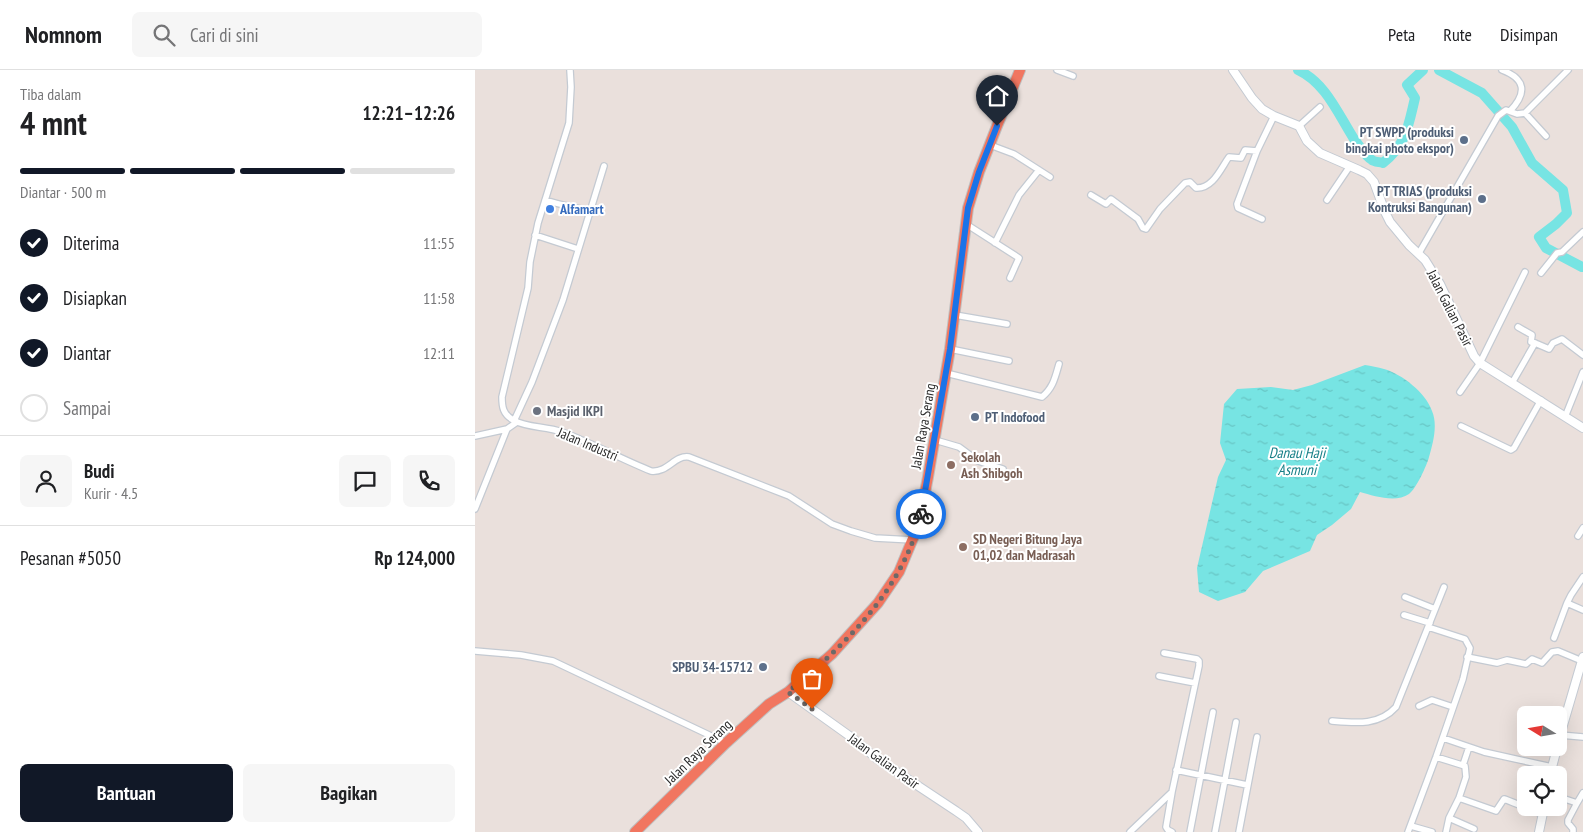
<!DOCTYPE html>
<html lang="id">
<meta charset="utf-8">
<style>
body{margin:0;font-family:"PT Sans Narrow",sans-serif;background:#f6f6f6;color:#202124;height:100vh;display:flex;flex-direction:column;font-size:19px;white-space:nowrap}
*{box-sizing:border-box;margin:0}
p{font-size:16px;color:#757577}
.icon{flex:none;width:28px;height:28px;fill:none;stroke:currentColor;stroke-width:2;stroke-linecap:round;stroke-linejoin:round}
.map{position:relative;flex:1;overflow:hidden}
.drawer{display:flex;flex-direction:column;background:#fff;width:475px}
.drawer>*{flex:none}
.needle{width:32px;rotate:281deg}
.buttons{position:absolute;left:1042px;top:636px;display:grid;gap:10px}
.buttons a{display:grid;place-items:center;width:50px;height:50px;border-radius:8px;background:#fff;box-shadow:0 5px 20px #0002;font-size:25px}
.pin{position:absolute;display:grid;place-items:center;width:42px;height:42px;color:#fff;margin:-51px -21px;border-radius:50% 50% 50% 0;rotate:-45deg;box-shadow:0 0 5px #0007}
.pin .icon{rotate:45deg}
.courier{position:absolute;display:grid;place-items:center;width:50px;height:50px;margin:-25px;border:4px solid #1a73e8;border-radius:50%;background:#fff;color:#222;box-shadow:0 1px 6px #0007}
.headline em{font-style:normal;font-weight:800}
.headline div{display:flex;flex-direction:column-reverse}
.headline{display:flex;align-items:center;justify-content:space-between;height:85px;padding:0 20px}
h1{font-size:32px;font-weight:800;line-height:38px}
.bar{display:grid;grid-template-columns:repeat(4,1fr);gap:8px 5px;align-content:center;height:60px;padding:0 20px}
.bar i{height:6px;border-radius:4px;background:#e0e0e0}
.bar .current{background:#111827}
.bar p{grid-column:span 4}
.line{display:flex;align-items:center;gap:12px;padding:0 20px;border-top:1px solid #e0e0e0}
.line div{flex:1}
.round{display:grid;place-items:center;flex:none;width:52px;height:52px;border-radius:8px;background:#f6f6f6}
ol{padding:0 20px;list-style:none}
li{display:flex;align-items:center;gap:15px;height:55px}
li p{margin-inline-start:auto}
li .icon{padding:5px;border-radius:50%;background:#111827;color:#fff;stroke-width:4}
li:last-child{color:#757577}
li i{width:28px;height:28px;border:2px solid #e0e0e0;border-radius:50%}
.action{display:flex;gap:10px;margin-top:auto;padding:10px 20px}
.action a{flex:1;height:58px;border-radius:8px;background:#111827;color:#fff;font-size:20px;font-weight:800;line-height:58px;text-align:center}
.action a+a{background:#f6f6f6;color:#202124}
header{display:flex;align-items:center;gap:30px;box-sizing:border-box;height:70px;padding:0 25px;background:#fff;border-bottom:1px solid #e0e0e0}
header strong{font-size:24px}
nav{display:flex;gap:28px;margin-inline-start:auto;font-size:18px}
.search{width:350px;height:45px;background:#f6f6f6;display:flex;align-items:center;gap:12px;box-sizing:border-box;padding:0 18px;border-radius:8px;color:#757577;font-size:19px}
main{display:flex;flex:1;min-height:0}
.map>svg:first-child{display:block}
</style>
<header>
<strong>Nomnom</strong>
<div class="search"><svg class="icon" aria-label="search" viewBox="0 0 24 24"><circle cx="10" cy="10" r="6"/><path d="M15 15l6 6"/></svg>Cari di sini</div>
<nav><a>Peta</a><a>Rute</a><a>Disimpan</a></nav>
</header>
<main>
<section class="drawer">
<div class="headline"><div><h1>4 mnt</h1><p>Tiba dalam</p></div><em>12:21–12:26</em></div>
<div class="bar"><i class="current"></i><i class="current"></i><i class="current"></i><i></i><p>Diantar · 500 m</p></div>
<ol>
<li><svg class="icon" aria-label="check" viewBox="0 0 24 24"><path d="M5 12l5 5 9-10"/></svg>Diterima<p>11:55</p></li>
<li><svg class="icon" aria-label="check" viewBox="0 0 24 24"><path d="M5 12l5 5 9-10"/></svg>Disiapkan<p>11:58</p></li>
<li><svg class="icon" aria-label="check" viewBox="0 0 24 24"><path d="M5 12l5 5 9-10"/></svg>Diantar<p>12:11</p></li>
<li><i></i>Sampai</li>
</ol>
<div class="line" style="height:90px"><a class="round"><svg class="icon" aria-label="person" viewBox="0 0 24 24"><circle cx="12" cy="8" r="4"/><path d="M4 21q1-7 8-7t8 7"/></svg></a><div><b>Budi</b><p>Kurir · 4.5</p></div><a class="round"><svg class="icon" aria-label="chat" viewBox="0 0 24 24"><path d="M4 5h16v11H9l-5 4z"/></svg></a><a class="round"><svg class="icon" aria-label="phone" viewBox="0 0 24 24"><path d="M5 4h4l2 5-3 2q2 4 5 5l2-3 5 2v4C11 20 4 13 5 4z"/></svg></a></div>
<div class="line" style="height:65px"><div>Pesanan #5050</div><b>Rp 124,000</b></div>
<div class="action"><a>Bantuan</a><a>Bagikan</a></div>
</section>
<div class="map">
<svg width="1108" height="762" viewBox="0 0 1108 762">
<defs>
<pattern id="water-ripples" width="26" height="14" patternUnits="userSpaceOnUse" patternTransform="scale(1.25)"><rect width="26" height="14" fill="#77e4e3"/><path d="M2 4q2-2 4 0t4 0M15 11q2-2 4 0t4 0" fill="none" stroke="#67c4c3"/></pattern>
</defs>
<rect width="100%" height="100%" fill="#eae0dc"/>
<path fill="url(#water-ripples)" d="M890,295C896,296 903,297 909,299C927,304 951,323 957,341C963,355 958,373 954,387C952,395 941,419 934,424C921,433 899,426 885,422L876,439L857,455L842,465L835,481L788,501L770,522L743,531L724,522L722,498L743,407L751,390L745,373L749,334L762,319L796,317L818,320L837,315Z"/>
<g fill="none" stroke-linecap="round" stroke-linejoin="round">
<path stroke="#77e4e3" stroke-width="10" d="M823,0C851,13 863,44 879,69C884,75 890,86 897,90C899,92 905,92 908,93C932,73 933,57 940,28L932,15L948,0
M964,0L1007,23L1037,57L1057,93L1088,120L1092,143L1081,154L1064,167L1071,178L1107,197"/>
<g stroke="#c4cad2" stroke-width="8">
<path id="street" d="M95,0L96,17L94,53L63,153L55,192L53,218L27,327C27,337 28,344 38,350C52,358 71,356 87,362C117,373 146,389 176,401C193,403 199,385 214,387L314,426L357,454L376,461L400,468L438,470
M582,0L598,6
M1027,0C1051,9 1052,23 1035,41
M1050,43L1071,66
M824,56L845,37
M515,75L539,84L575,107
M616,125L631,134L636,129L663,149L668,158L671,159L685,139L710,113L715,112L721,118C738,119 746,98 754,87L766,88L770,80L782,81
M70,130C85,135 99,137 114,141
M852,130L875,96
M787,149L763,138L762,134L782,81L799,46
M491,154L544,188L535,208
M60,165L103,179
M520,173L544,125L564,100
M944,183L1023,46L1031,40L1042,44L1050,43L1093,0
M1066,203L1082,183L1087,182L1108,162
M480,245L532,254
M1043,257L1057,265L1056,272L1060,273
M475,279L534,291
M471,303L567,327C578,318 580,308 584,294
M1037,313L1060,273L1074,279L1078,273L1087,269L1108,285
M985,322L1005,293L1050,202
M1090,347L1108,302
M39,351L57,312L88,230L129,96
M986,356L1036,380L1039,378L1066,330
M0,366L32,359L42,352
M460,370L484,377L503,391L528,399
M0,439L32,359
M1103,466L1108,458
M930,527L960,539
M1092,533L1096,525L1108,507
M929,545L955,553
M1079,568L1092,533L1108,540
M0,581L46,585L78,591L251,673
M992,587L1022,593L1032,590L1051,594L1057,589L1067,593L1077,582L1083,581L1107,591
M684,606L720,613
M944,636L957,630L978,637
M857,651C880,653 904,656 921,637L953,557
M1085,665L1108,667
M968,668L1009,682L1077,697
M961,687L990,696L991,707L984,728
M988,695L994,677
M701,700L772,715
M1084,727L1102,733L1108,723
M974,748L999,759
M936,756L957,762
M655,762L697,722L724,596V591L722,589L689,583
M697,762L693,760L691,757L697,722
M715,762L738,642
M740,762L761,652
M764,762L782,667
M933,762L961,687L988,609L995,578L990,569L953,557L969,517
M971,762L974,748L984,728L1021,741L1029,729C1033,730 1060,742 1067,744
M1098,762V759L1093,753V750L1102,733"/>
</g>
<g stroke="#c4cad2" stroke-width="10">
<path id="secondary" d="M758,0L777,28L787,39L799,46L824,56L832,71L845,83L884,100L892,104L899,112L910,142L915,152L934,175L950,190L965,214L999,286L1005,293L1108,358
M313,622L376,667L401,688L481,741L491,748L503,762
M1084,669L1108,587
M1075,705L1082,678
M1064,762L1069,738"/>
</g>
<g stroke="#bfbfbf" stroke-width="12">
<path id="highway" d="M160,762L251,673L294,634L313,622L357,584L403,533L424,502L444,454L453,407L475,279L493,138L504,102L522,56L545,0"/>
</g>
<use href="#street" stroke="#fff" stroke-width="5.5"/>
<use href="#secondary" stroke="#fff" stroke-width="8"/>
<use href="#highway" stroke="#f17660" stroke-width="10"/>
</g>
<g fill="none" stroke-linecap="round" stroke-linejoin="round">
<path stroke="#6d6968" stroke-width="5" stroke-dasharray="0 9" d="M337,639L313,622C370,575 429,519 446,444"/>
<path stroke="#1a73e8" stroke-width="6" d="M446,444L475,279L493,138L504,102L522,56"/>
</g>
<g fill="#5c6f8a" stroke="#fff" stroke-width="2">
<circle cx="989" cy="70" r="5"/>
<circle cx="1007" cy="129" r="5"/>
<circle cx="500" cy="347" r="5"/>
<circle cx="288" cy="597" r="5"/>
</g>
<circle fill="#3f7fe0" stroke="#fff" stroke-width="2" cx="75" cy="139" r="5"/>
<circle fill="#6b7280" stroke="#fff" stroke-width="2" cx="62" cy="341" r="5"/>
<g fill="#8d6e63" stroke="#fff" stroke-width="2">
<circle cx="476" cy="395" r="5"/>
<circle cx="488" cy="477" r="5"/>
</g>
<g text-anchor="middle" stroke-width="4" stroke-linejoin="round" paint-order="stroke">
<g font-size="14" font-weight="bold" fill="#4e5e75" stroke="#fff" text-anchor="end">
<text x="979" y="67">PT SWPP (produksi<tspan x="979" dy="16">bingkai photo ekspor)</tspan></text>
<text x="997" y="126">PT TRIAS (produksi<tspan x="997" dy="16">Kontruksi Bangunan)</tspan></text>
<text x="510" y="352" text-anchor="start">PT Indofood</text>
<text x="278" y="602">SPBU 34-15712</text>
</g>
<g font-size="14" font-weight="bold" fill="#366cbe" stroke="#fff" text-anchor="start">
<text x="85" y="144">Alfamart</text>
</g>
<g font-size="14" fill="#292929" stroke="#fff">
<text transform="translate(975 238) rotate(63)" y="5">Jalan Galian Pasir</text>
<text transform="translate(448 356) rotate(-80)" y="5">Jalan Raya Serang</text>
<text transform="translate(113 374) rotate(23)" y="5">Jalan Industri</text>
<text transform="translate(223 682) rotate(-44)" y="5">Jalan Raya Serang</text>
<text transform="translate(409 691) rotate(36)" y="5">Jalan Galian Pasir</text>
</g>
<g font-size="14" font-weight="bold" fill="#5b616d" stroke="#fff" text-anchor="start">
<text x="72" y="346">Masjid IKPI</text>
</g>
<g font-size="14" font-weight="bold" fill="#785e54" stroke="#fff" text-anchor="start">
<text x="486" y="392">Sekolah<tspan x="486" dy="16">Ash Shibgoh</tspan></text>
<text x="498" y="474">SD Negeri Bitung Jaya<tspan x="498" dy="16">01,02 dan Madrasah</tspan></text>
</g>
<g font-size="15" font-style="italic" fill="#188088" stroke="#fff">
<text x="822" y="388">Danau Haji<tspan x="822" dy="17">Asmuni</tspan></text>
</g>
</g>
</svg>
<div class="buttons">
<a><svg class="needle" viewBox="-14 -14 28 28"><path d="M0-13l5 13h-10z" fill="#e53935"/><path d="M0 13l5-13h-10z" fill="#757577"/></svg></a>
<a><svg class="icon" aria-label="locate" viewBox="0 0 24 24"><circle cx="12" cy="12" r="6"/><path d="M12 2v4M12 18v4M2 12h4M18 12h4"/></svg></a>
</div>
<div class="pin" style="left:337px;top:639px;background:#ea580c"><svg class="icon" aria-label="bag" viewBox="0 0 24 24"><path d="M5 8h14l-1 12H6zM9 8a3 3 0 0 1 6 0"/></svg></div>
<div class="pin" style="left:522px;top:56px;background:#1f2937"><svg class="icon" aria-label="home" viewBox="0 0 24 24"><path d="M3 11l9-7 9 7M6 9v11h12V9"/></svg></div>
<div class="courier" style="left:446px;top:444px"><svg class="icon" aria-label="bike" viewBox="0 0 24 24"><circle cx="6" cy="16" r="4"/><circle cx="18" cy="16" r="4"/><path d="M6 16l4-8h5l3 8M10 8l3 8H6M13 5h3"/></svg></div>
</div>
</main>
